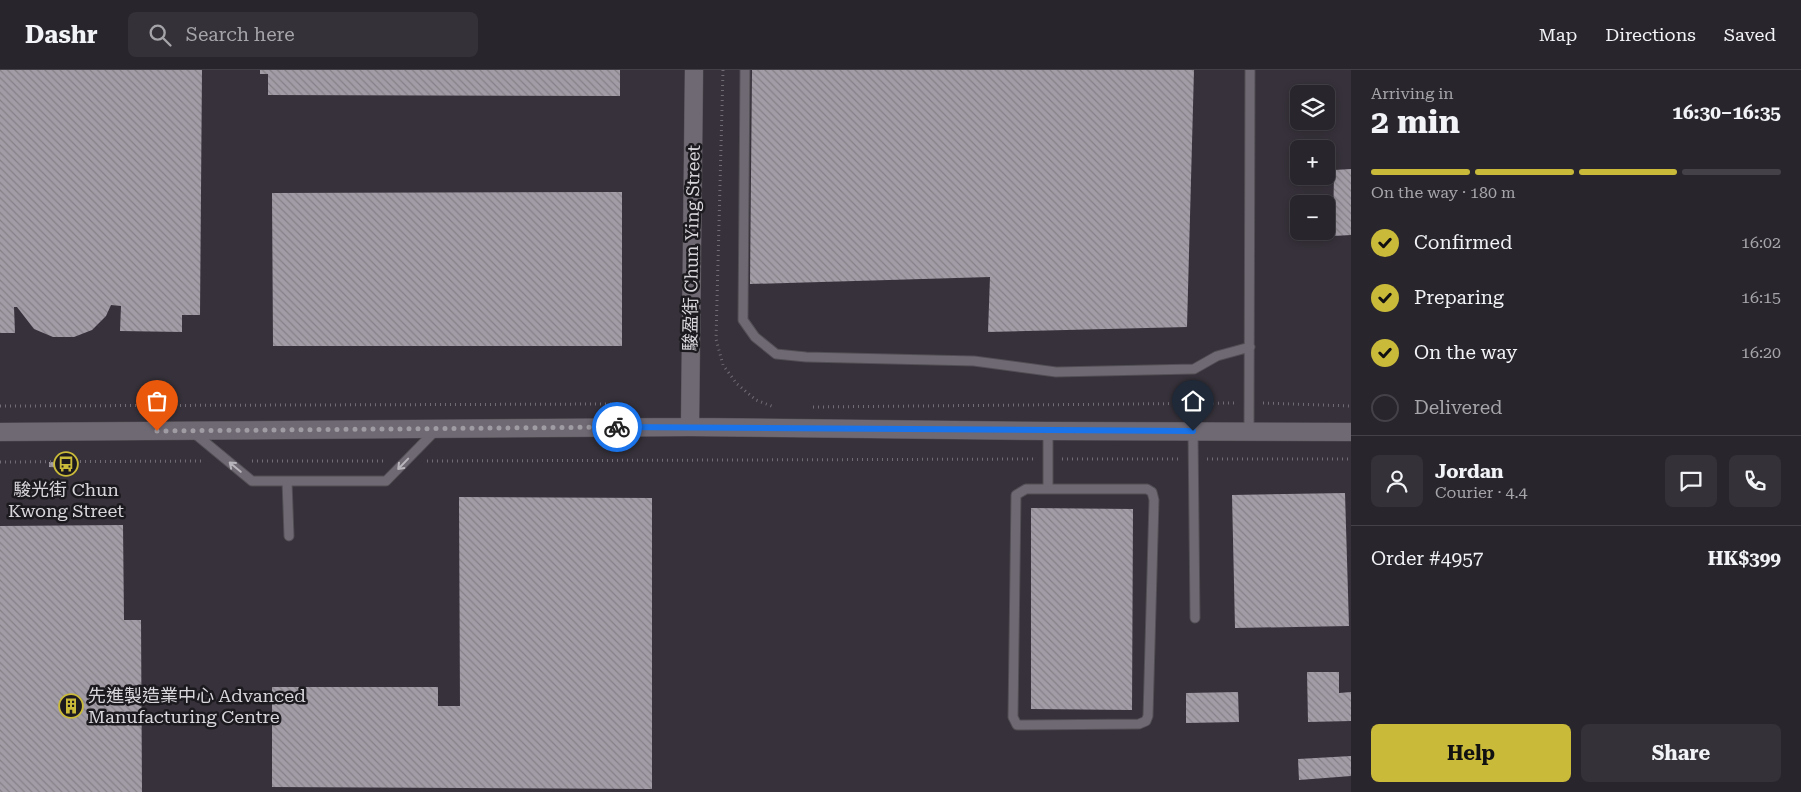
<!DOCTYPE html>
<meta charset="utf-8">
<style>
body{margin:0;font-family:"Roboto Serif","Noto Sans TC",serif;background:#343138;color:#f1f3f6;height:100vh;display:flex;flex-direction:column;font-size:19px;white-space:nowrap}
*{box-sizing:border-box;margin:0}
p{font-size:16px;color:#a5a5a9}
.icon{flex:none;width:28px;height:28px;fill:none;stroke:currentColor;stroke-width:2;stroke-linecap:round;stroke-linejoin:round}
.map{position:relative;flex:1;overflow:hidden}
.details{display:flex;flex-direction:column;background:#28252c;width:450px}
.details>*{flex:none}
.buttons{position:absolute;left:1290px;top:15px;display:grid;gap:10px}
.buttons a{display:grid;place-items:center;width:45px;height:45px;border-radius:8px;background:#28252c;box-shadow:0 2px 8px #0003,0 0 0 1px #444248;font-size:25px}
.pin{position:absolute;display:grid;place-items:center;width:42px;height:42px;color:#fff;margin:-51px -21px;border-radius:50% 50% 50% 0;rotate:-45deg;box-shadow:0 0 5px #0007}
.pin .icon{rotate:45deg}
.courier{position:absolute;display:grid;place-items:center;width:50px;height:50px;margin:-25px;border:4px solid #1a73e8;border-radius:50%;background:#fff;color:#222;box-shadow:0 1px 6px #0007}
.overview em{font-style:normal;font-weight:700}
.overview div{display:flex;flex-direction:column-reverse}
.overview{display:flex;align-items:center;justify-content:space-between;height:85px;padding:0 20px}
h1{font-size:32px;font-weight:700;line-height:38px}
.bar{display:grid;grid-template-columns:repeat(4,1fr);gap:8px 5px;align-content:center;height:60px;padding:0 20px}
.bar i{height:6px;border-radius:4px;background:#444248}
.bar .on{background:#caba3a}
.bar p{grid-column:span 4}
.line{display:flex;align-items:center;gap:12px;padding:0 20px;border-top:1px solid #444248}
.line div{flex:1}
.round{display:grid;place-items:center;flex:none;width:52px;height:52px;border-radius:8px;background:#343138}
ol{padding:0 20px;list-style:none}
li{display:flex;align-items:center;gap:15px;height:55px}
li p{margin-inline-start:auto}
li .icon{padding:5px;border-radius:50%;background:#caba3a;color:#111;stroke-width:4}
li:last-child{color:#a5a5a9}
li i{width:28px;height:28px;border:2px solid #444248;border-radius:50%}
.cta{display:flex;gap:10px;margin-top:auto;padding:10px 20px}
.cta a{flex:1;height:58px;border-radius:8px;background:#caba3a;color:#111;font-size:20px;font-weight:700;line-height:58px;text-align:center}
.cta a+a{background:#343138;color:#f1f3f6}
header{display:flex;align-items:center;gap:30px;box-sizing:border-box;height:70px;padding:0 25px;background:#28252c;border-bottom:1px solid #444248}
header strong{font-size:24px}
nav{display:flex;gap:28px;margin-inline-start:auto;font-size:18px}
.search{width:350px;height:45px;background:#343138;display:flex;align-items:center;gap:12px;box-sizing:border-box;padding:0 18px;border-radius:8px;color:#a5a5a9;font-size:19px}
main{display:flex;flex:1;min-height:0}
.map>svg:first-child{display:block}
</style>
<header>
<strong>Dashr</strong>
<div class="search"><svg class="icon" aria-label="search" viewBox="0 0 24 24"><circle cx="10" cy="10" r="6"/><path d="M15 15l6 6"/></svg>Search here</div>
<nav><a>Map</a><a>Directions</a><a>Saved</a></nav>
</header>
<main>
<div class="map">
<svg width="1351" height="722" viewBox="0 0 1351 722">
<defs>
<pattern id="building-back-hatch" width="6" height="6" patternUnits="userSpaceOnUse" patternTransform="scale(1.25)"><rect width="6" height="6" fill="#a29ca6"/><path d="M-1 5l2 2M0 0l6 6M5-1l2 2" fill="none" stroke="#858088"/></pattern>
</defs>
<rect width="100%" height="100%" fill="#36313a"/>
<path fill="url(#building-back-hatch)" d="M0,0H202L200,245H182V262L120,261L121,236L111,235L106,246L92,260L74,267H53L34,259L17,237H14L15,263H0Z
M260,0H620V26L268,25V4H260Z
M752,0H1194L1187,257L988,262L990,207L750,214Z
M1351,99V165L1333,166L1334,100Z
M622,122V276H273L272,123Z
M49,392L73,393V398L49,397Z
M1345,423L1349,556L1235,558L1232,425Z
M459,427L652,428V719L272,717V617H438V636H460Z
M1031,438L1133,439L1132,640L1031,639Z
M123,455L124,550H141L142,722H0V456Z
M1307,602H1339V623L1351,622V651L1308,652Z
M1238,622L1239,652L1186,653V623Z
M1351,686V706L1299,710L1298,689Z"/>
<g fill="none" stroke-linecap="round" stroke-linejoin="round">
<g stroke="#524e55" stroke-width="11">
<path id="lane" d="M745,0L743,250L755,267L776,284L806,287L974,291L1056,302L1194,299L1217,286L1250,277
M1193,361L1195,548
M1249,361L1250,0
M194,363L252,411H386L437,359
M287,411L289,466
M1026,419H1147L1152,422L1154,430L1148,646L1146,651L1139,654L1022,655H1017L1013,647L1016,425Z
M1048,419V361"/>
</g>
<g stroke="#524e55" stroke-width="19">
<path id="street" d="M690,357L694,0
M0,362L690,357L1048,361L1351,362"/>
</g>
<path stroke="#706c74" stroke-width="3" stroke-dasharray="1 4" stroke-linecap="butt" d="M723,0L716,269L723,295L737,314L756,330L774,337
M1263,333L1351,336
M0,336L612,334
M813,337L1234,333
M1062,389H1180
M1207,389H1351
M252,391H385
M427,391L1035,389
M0,392L205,391"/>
<use href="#lane" stroke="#6f6973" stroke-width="9"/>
<use href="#street" stroke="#6f6973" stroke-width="18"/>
</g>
<defs><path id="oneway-shaft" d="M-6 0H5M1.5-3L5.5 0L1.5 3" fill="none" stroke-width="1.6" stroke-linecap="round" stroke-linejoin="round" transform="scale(1.25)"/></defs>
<g stroke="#b9b5bc">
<use href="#oneway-shaft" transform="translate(403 394) rotate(134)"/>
<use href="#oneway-shaft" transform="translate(235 397) rotate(-140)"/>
</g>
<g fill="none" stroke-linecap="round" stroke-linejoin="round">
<path stroke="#a09ca3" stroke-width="5" stroke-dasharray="0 9" d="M157,361L617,357"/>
<path stroke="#1a73e8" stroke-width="6" d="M617,357L1193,361"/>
</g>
<defs>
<g id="bus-ring" transform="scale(1.25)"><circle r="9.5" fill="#1c1a1e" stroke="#caba3a" stroke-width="1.5"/><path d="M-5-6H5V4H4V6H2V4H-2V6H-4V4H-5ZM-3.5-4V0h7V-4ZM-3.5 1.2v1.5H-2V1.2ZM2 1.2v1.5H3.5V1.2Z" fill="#caba3a"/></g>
<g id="building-ring" transform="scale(1.25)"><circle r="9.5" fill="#1c1a1e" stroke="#caba3a" stroke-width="1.5"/><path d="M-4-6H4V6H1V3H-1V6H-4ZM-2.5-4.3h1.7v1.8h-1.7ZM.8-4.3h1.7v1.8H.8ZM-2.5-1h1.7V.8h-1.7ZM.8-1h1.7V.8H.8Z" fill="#caba3a"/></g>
</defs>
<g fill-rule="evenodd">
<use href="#bus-ring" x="66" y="394"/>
<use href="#building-ring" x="71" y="636"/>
</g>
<g text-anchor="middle" stroke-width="5" stroke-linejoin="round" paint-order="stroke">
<g font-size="18" fill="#d9d6db" stroke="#1c1a1e">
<text transform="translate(692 178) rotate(-89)" y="6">駿盈街 Chun Ying Street</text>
</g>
<g font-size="18" fill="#d9d6db" stroke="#1c1a1e">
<text x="66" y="426">駿光街 Chun<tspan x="66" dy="21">Kwong Street</tspan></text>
<text x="88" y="632" text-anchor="start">先進製造業中心 Advanced<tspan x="88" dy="21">Manufacturing Centre</tspan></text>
</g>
</g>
</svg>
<div class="buttons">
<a><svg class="icon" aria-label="layers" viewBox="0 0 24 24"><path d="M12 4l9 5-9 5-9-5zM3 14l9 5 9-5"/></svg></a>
<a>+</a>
<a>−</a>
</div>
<div class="pin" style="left:157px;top:361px;background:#ea580c"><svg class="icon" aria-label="bag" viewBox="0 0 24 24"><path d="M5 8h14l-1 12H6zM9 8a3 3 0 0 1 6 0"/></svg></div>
<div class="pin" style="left:1193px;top:361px;background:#1f2937"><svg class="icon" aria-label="home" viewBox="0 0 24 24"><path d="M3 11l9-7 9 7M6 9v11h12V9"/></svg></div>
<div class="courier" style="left:617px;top:357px"><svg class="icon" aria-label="bike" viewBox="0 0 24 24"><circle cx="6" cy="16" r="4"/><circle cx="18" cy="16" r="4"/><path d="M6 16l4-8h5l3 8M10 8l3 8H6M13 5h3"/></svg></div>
</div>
<section class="details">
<div class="overview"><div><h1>2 min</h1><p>Arriving in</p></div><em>16:30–16:35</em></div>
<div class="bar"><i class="on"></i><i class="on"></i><i class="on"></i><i></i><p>On the way · 180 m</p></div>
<ol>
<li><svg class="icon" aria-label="check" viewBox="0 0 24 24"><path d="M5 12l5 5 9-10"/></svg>Confirmed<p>16:02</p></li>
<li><svg class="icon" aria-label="check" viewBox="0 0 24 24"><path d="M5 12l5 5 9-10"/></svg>Preparing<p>16:15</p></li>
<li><svg class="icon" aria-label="check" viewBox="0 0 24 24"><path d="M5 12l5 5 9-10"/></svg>On the way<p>16:20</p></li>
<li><i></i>Delivered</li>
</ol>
<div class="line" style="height:90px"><a class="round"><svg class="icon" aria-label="person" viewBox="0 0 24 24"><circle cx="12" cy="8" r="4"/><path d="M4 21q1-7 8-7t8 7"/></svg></a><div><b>Jordan</b><p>Courier · 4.4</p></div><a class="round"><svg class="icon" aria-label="chat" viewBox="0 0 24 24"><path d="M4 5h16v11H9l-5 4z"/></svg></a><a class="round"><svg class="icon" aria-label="phone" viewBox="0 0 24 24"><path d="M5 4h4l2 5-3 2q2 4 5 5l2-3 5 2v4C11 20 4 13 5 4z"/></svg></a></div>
<div class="line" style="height:65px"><div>Order #4957</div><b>HK$399</b></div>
<div class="cta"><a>Help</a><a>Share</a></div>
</section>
</main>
